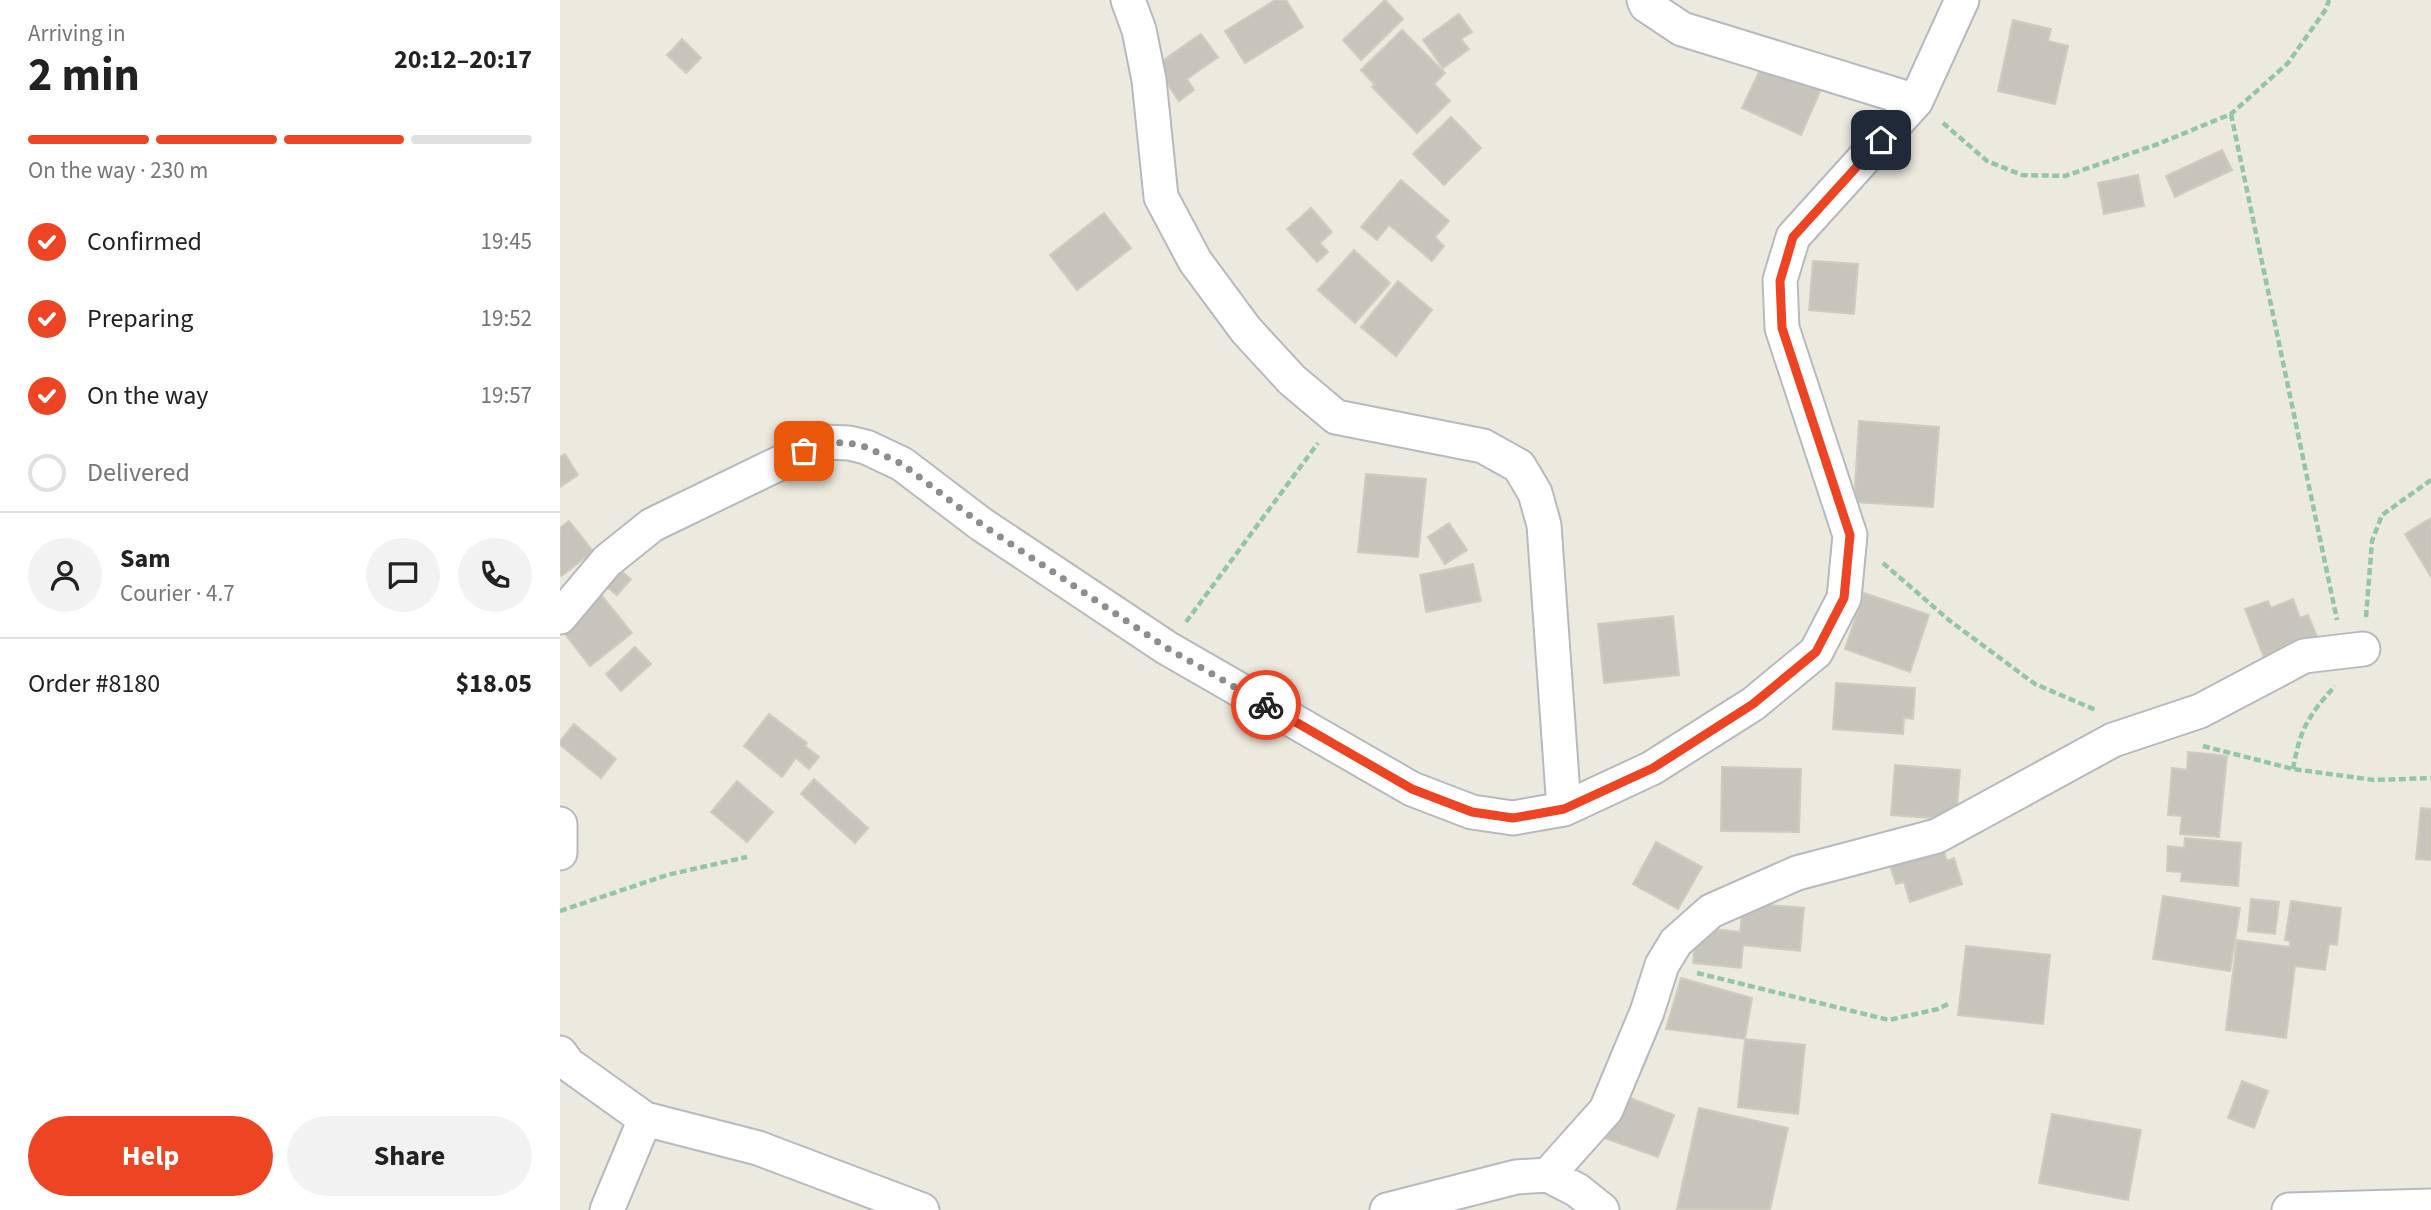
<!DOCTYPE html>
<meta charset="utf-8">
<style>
body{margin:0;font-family:"Source Sans 3",sans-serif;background:#f2f2f2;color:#222;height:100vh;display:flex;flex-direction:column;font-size:26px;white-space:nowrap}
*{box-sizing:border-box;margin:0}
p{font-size:23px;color:#767676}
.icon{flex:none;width:38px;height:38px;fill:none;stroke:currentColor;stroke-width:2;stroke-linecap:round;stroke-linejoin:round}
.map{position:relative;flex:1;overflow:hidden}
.drawer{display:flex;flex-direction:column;background:#fff;width:560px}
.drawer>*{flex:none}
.pin{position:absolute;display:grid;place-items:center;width:60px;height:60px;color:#fff;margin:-30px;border-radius:14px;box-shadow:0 4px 10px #0006}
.courier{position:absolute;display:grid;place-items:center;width:70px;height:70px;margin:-35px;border:5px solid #ed4423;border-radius:50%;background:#fff;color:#222;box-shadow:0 2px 9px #0007}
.summary em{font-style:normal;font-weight:700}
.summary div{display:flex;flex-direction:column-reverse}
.summary{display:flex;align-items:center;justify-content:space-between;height:119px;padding:0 28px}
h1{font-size:46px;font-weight:700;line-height:52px}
.bar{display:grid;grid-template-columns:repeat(4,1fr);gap:10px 7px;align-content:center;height:84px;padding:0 28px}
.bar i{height:9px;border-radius:5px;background:#e0e0e0}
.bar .selected{background:#ed4423}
.bar p{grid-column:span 4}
.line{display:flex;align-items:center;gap:18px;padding:0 28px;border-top:2px solid #e0e0e0}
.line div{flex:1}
.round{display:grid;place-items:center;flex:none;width:74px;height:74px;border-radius:37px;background:#f2f2f2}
ol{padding:0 28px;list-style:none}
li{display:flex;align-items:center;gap:21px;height:77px}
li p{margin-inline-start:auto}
li .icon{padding:7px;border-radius:50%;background:#ed4423;color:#fff;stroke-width:4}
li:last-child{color:#767676}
li i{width:38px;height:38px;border:4px solid #e0e0e0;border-radius:50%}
.button{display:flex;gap:14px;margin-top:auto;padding:14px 28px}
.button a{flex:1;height:80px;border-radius:42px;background:#ed4423;color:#fff;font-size:28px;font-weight:700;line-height:80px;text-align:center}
.button a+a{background:#f2f2f2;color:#222}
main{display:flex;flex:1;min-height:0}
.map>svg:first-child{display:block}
</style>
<main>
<section class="drawer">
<div class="summary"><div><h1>2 min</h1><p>Arriving in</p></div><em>20:12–20:17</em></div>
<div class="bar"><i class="selected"></i><i class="selected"></i><i class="selected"></i><i></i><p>On the way · 230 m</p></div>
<ol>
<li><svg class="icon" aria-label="check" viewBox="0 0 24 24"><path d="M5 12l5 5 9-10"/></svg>Confirmed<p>19:45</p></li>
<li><svg class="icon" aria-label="check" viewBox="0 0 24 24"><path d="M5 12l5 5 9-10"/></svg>Preparing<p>19:52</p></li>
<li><svg class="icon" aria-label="check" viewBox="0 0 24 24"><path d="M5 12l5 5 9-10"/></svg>On the way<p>19:57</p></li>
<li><i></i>Delivered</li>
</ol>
<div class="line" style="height:126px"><a class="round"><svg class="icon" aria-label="person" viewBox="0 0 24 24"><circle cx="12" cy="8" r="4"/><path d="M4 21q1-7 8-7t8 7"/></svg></a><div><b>Sam</b><p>Courier · 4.7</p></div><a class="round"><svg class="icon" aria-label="chat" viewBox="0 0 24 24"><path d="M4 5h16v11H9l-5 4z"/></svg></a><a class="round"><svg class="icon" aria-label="phone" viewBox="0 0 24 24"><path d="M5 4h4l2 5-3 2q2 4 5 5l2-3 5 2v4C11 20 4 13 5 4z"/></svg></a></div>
<div class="line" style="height:91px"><div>Order #8180</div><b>$18.05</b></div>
<div class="button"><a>Help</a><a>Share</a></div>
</section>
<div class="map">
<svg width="1871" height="1210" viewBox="0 0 1871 1210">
<rect width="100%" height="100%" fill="#eceadf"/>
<path fill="#c7c4bc" stroke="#d0ccbd" stroke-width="2" d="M715,0H726L743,27L685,63L665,31Z
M825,0L843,19L801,60L783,40Z
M899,14L912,32L901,39L909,49L883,68L863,40Z
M1453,20L1491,29L1488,41L1508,46L1495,104L1438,91Z
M842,30L885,73L874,84L890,101L857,133L812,87L815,85L801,70Z
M641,34L658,57L627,79L634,90L619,101L595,66Z
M122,39L141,58L126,73L107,55Z
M1204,61L1262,87L1241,135L1182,108Z
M891,117L921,148L884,185L853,154Z
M1662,150L1672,170L1615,197L1606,176Z
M1578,175L1584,206L1544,214L1538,183Z
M841,180L889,221L875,237L884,246L872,261L829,225L817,240L801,227Z
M751,208L772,232L760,243L768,252L757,262L727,229Z
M544,213L571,248L517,290L490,255Z
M794,250L830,283L795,323L758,290Z
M1253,261L1298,264L1294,314L1249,310Z
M838,281L872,310L836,356L801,327Z
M1299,421L1379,427L1373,507L1294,502Z
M5,454L18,475L0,487V457Z
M806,474L866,479L858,557L798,552Z
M1871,518V577L1845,534Z
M9,521L33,551L2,576L0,574V528Z
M889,523L907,550L885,564L868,537Z
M913,564L921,601L866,612L860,575Z
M54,565L71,579L57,595L41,582Z
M1304,593L1369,615L1350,672L1285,649Z
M42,596L72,633L30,666L1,629Z
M1733,599L1740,618L1748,615L1758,639L1705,660L1685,609L1708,601L1711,608Z
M1113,616L1119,675L1044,683L1038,624Z
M75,647L91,664L61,691L46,674Z
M1276,683L1355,688L1353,719L1344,718L1343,734L1273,729Z
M209,714L247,743L245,746L259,757L249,769L236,758L222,777L184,746Z
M14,724L56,759L41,778L0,745V741Z
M1628,752L1667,756L1659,837L1620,834L1622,816L1608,815L1612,768L1627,770Z
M1335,765L1400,770L1396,820L1331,815Z
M1162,767L1241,769L1239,832L1161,831Z
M254,779L308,828L295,843L241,794Z
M177,781L213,812L187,842L151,812Z
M1861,808L1871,809V860L1856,859Z
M1625,838L1681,843L1678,886L1621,881L1622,872L1607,871L1608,846L1624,848Z
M1096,842L1142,867L1118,909L1073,884Z
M1381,842L1387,861L1394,858L1402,884L1350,902L1344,882L1336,884L1328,859Z
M1603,896L1680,908L1670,971L1593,959Z
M1691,899L1719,902L1715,934L1688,931Z
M1731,901L1781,908L1777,945L1769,944L1765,970L1735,966L1726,1038L1666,1030L1677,940L1730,947V941L1725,940Z
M1183,903L1244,908L1240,951L1183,945L1181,968L1133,963L1136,927L1180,932Z
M1406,946L1490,955L1483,1024L1398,1015Z
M1121,978L1192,998L1185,1039L1106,1029Z
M1185,1039L1245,1045L1238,1114L1178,1107Z
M1682,1081L1708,1091L1694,1128L1668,1118Z
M1060,1094L1114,1115L1098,1157L1044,1138Z
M1139,1108L1228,1128L1210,1210L1117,1209Z
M1492,1114L1581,1130L1568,1200L1479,1183Z"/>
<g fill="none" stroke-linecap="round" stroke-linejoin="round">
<g stroke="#b7b9bf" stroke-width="37">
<path id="street" d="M568,0L579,30L589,80L601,197L635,261L686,330L732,380L776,417L923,446L959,466L975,493L984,525L1004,809
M1084,0L1086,5L1122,29L1356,101
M0,617L47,561L92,525L263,442L289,443L306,447L342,464L421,524L607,648L852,789L912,812L953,818L1004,809L1092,768L1193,704L1256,652L1284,598L1290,535L1222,328L1220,280L1233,237L1356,101L1402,0
M0,824V853
M0,1053L8,1064L85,1119L198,1148L362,1210
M988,1175L1046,1110L1087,1012L1102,965L1116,942L1151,911L1237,873L1377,836L1553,740L1640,711L1744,656L1803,649
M47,1210L85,1119
M827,1210L956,1177L988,1175L1017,1190L1042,1210
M1729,1210L1871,1206"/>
</g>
<path stroke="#92c6a6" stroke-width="4.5" stroke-dasharray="7 3.5" stroke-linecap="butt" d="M1671,114L1777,620
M1383,123L1427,161L1462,175L1505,176L1598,144L1671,114L1728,63L1766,9L1769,0
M1323,563L1390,621L1475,684L1536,710
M1806,617L1812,541L1822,515L1871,480
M626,622L758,443
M1643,746L1733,769L1814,780L1871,778
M1733,769C1740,729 1748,716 1775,686
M0,911L107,875L187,857
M1137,973L1329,1020L1378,1009L1390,1003"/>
<use href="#street" stroke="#fff" stroke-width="33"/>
</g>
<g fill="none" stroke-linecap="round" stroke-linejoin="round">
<path stroke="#8c8d8d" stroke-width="7" stroke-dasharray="0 12.6" d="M244,451L263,442L289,443L306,447L342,464L421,524L607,648L706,705"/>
<path stroke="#ed4423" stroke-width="9" d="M706,705L852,789L912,812L953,818L1004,809L1093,768L1193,704L1256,652L1284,598L1290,535L1222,328L1220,281L1233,237L1321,140"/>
</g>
</svg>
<div class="pin" style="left:244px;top:451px;background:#ea580c"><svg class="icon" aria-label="bag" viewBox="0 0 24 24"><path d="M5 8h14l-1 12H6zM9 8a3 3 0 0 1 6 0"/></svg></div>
<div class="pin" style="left:1321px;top:140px;background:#1f2937"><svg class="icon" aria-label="home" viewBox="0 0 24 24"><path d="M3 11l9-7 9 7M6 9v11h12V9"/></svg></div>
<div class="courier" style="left:706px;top:705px"><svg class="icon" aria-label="bike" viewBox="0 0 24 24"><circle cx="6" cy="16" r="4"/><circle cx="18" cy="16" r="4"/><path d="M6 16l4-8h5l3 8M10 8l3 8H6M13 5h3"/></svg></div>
</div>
</main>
